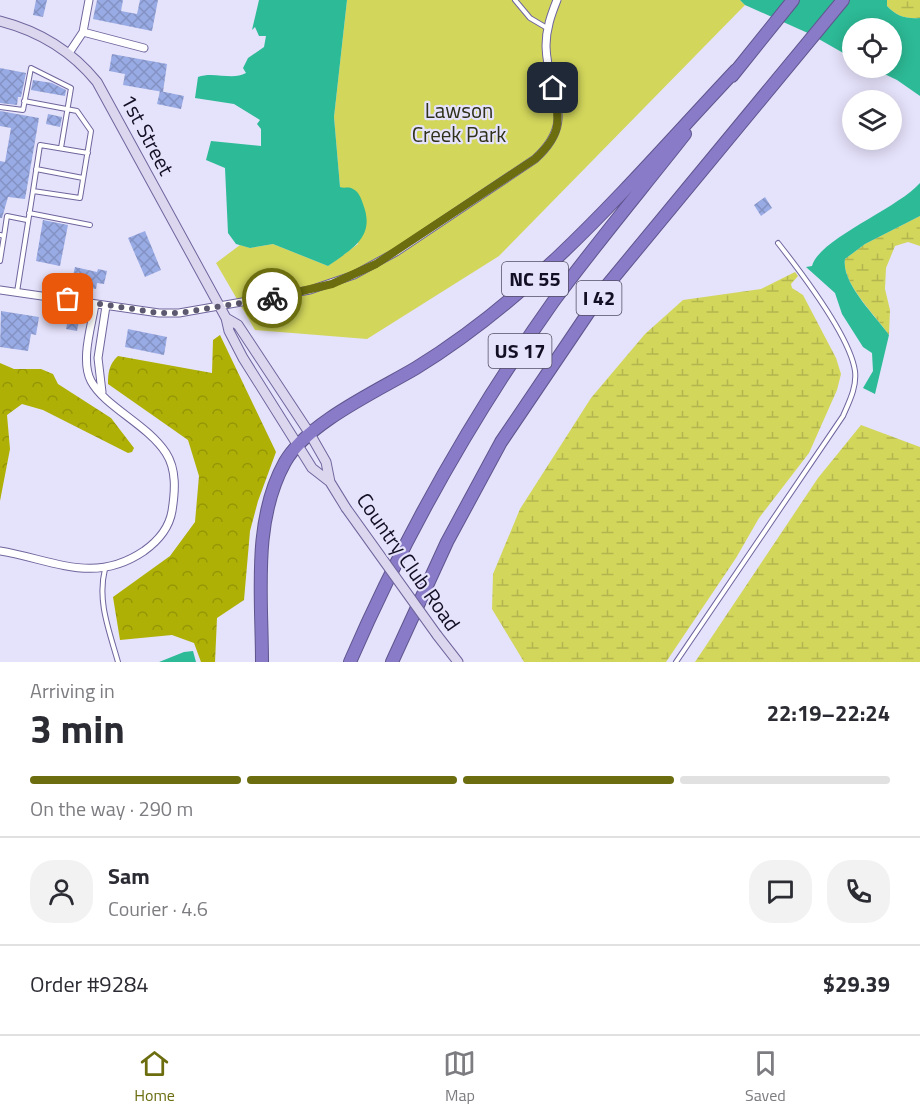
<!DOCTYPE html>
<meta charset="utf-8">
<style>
body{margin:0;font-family:"Titillium Web",sans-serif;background:#f2f2f3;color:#2b2b33;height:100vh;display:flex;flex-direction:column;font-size:22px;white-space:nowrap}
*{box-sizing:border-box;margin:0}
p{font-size:20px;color:#7c7c81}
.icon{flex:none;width:33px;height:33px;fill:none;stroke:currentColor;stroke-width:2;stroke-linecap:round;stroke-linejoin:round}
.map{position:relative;height:662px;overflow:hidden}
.side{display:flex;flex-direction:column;background:#fff;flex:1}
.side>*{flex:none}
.buttons{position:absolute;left:842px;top:18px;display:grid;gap:12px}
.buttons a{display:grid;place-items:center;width:60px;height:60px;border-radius:50%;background:#fff;box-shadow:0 3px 15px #0003;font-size:30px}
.pin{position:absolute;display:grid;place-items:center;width:51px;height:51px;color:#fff;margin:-26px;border-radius:12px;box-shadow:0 3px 9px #0006}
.courier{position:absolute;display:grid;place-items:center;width:60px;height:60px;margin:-30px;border:4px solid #6b6d0f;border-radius:50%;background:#fff;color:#222;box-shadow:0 2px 8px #0007}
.head em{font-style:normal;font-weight:700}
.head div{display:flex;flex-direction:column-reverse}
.head{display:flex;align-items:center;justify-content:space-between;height:102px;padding:0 30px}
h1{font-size:39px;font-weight:700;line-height:45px}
.bar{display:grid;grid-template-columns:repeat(4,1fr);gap:9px 6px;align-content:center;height:72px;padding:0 30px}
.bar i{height:8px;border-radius:4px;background:#e1e1e2}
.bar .active{background:#6b6d0f}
.bar p{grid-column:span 4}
.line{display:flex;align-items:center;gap:15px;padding:0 30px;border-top:2px solid #e1e1e2}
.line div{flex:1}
.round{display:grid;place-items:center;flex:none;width:63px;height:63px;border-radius:24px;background:#f2f2f3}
.dock{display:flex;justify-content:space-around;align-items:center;height:84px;border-top:2px solid #e1e1e2;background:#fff;font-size:16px;color:#7c7c81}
.dock a{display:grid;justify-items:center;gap:3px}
.dock .active{color:#6b6d0f}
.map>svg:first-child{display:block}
</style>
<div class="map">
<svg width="920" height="662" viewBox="0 0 920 662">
<defs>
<pattern id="forest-crowns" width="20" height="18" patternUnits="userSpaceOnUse" patternTransform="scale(1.5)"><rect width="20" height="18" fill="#aeb005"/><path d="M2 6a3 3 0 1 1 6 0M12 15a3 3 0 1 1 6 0" fill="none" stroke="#959606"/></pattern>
<pattern id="wetland-marsh" width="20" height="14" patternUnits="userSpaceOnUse" patternTransform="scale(1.5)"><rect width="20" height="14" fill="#d2d65b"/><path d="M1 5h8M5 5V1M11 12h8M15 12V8" fill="none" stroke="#b3b64f"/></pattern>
<pattern id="building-cross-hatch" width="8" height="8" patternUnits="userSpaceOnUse" patternTransform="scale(1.5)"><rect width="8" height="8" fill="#99abe4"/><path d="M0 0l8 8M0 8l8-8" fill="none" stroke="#8392c3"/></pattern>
</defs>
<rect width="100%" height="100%" fill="#e5e2fb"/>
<path fill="url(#forest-crowns)" d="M220,335L276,452L258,501L250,531L244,600L217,618L215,662H201L194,643L172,635L120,640L113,597L170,556L195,522L199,476L188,440L108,384C108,373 109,364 118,356L212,373L213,340Z
M0,363L14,369H41L53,374L58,384L111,418L134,448L132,452L128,453L43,410L22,404L7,415L10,449L0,501Z"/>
<path fill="url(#wetland-marsh)" d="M887,0H920V18C906,19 896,16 887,6Z
M920,216V246L908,242L895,246L886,268L885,289L890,310L889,335C876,315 841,283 845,259L865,244Z
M795,272L798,276L791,284L792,288L803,295L836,358L841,374L837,390L809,453L759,518L736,558L666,662H524L492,609L493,574L520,509L591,398L645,334L683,300L761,289Z
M861,425L920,447V662H695L818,478Z"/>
<path fill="#d2d65b" d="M347,0H740L745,5L499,256L367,339L255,330L216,263L240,245L250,248L273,244L328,266L358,244L344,189L340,187L334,117Z"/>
<path fill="#2dba96" d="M259,0H347L334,117L340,187C345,189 348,186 353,189C359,192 361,198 363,204C376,237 352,249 328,266L273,244L250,248L236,244L228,233L225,168L206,160L211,141L261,146V129L257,124L260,120L234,104L195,98L198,77C214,71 232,81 246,73L243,68L248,58L264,47L266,36H259L255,27L252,30Z
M740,0H887V6C896,16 906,19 920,18V96L897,80L872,68H891V28H852V58L810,34L745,5Z
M920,183V216L865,244L845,259C841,283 876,316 889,335L875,394L863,388L873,371L872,353L863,347L842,314L835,293L806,267L812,266C819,239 897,209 920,183Z
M193,651L196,662H159L184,652Z"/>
<path fill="url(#building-cross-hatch)" d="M36,0H47L43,17L33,15Z
M97,0H123L121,11L137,14L140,0H158L152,31L93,19Z
M112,54L167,64L163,92L123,85L125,74L109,71Z
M0,68L26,73L21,97H18L17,105L0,103Z
M33,80L52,83L66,90L65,96L31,90Z
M160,91L184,96L181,109L157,104Z
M0,111L39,118L25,199L8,197L2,218H0V161L5,162L11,128L0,126Z
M48,114L62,117L60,127L46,124Z
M765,197L772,208L761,216L754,205Z
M43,220L68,225L60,266L36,261Z
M145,231L161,270L145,277L128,238Z
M75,267L97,272L98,269L107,271L104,284L97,283L96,289L71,284Z
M70,309L81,311L77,331L66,329Z
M1,311L39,317L36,335L31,334L28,351L0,347Z
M128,329L167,337L164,355L125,347Z"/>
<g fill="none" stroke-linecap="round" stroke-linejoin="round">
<g stroke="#6f659d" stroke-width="6">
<path id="service" d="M515,0L530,18L547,28
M24,101L77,111L91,131L80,198L33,191L40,145L88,153
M0,107L23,110L31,68L71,88L61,148
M36,169L83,178
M29,213L90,225
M0,235L4,236L0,261
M4,236L7,216L27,220
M17,292L33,191
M105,569C97,601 109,630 118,662
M676,662L843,416C849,402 857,387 855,371C850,336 800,271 778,243"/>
</g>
<g stroke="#6f659d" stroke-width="9">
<path id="minor" d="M83,32L144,48
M69,53L83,32L89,0
M0,290L159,313H179L310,290L354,275L396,252L535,159C579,119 547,95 546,46C546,29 551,15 557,0
M102,392L98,358L106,306
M0,551C54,560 94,585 144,551C158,541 169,529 172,511C175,492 177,470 166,453C147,424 105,407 91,381C80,360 92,325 95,304"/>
</g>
<g stroke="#6f659d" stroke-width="11">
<path id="secondary" d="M0,21C39,31 72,51 97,82L226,318L229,331L243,358L297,444L312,468L330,482
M226,318L238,325L310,434L326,462L330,482L346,508
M437,635L458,662"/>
</g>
<g stroke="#5f558e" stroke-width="14">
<path id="motorway" d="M732,76L793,0
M262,662C262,596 252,521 285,462C307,423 377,391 416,368C542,291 636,176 736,70
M350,662C405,535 473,415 553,302C595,245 641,190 685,134
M392,662L447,542L501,442L605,288L843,0"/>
</g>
<use href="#service" stroke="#fff" stroke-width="4"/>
<use href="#minor" stroke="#fff" stroke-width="7"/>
<use href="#secondary" stroke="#dcd7ee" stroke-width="9"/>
<use href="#motorway" stroke="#897bc7" stroke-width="12"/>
<g stroke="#6f659d" stroke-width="11" stroke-linecap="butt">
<path id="secondary-bridge" d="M346,508L437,635"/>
</g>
<use href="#secondary-bridge" stroke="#dcd7ee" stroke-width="9"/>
</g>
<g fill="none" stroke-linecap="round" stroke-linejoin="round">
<path stroke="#5c586f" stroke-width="6" stroke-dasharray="0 10.8" d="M68,299L159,313H179L272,298"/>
<path stroke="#6b6d0f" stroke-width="8" d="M272,298L332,284L376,264L535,159C561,135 561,122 553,88"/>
</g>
<g text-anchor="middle" stroke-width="4.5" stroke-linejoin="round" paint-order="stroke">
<g fill="#e5e2fb" stroke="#514e64" stroke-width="1.5">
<rect x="502" y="262" width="66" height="34" rx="4.5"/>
<rect x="576.5" y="281" width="45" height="34" rx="4.5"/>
<rect x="488.5" y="334" width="63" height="34" rx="4.5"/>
</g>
<g font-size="20" font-weight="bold" fill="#120e24">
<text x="535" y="286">NC 55</text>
<text x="599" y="305">I 42</text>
<text x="520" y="358">US 17</text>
</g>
<g font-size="21" fill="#30311a" stroke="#e5e2fb">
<text x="459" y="118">Lawson<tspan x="459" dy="24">Creek Park</tspan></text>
</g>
<g font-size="21" fill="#120e24" stroke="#e5e2fb">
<text transform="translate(147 135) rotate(62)" y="7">1st Street</text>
<text transform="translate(408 562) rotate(55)" y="7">Country Club Road</text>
</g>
</g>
</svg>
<div class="buttons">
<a><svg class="icon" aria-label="locate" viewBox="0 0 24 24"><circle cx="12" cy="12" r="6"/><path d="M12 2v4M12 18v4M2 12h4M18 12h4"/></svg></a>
<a><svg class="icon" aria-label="layers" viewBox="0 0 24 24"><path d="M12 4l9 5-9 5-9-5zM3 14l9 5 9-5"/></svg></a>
</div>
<div class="pin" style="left:68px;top:299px;background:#ea580c"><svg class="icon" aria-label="bag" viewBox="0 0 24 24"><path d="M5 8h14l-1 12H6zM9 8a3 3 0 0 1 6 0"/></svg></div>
<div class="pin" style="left:553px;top:88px;background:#1f2937"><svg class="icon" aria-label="home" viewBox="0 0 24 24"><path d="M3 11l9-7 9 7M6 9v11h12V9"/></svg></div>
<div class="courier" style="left:272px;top:298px"><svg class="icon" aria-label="bike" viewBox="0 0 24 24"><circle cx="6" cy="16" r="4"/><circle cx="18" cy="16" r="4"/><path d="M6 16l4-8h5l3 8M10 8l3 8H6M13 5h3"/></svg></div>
</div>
<section class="side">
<div class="head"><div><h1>3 min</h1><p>Arriving in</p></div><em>22:19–22:24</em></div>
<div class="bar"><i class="active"></i><i class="active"></i><i class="active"></i><i></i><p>On the way · 290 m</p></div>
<div class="line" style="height:108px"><a class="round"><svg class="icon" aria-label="person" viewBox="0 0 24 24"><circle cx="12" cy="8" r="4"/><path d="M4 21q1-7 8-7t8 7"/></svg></a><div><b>Sam</b><p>Courier · 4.6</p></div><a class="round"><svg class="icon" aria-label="chat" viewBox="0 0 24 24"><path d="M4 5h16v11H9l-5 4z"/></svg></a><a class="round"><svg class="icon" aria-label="phone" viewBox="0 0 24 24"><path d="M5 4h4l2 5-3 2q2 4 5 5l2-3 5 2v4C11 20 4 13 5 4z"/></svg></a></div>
<div class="line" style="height:78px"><div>Order #9284</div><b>$29.39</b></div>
</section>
<nav class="dock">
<a class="active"><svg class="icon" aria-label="home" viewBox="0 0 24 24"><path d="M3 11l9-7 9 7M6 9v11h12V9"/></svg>Home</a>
<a><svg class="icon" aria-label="map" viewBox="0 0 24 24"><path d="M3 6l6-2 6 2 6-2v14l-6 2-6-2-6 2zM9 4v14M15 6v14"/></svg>Map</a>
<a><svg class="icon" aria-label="saved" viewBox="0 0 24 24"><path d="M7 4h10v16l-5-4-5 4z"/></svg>Saved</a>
</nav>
